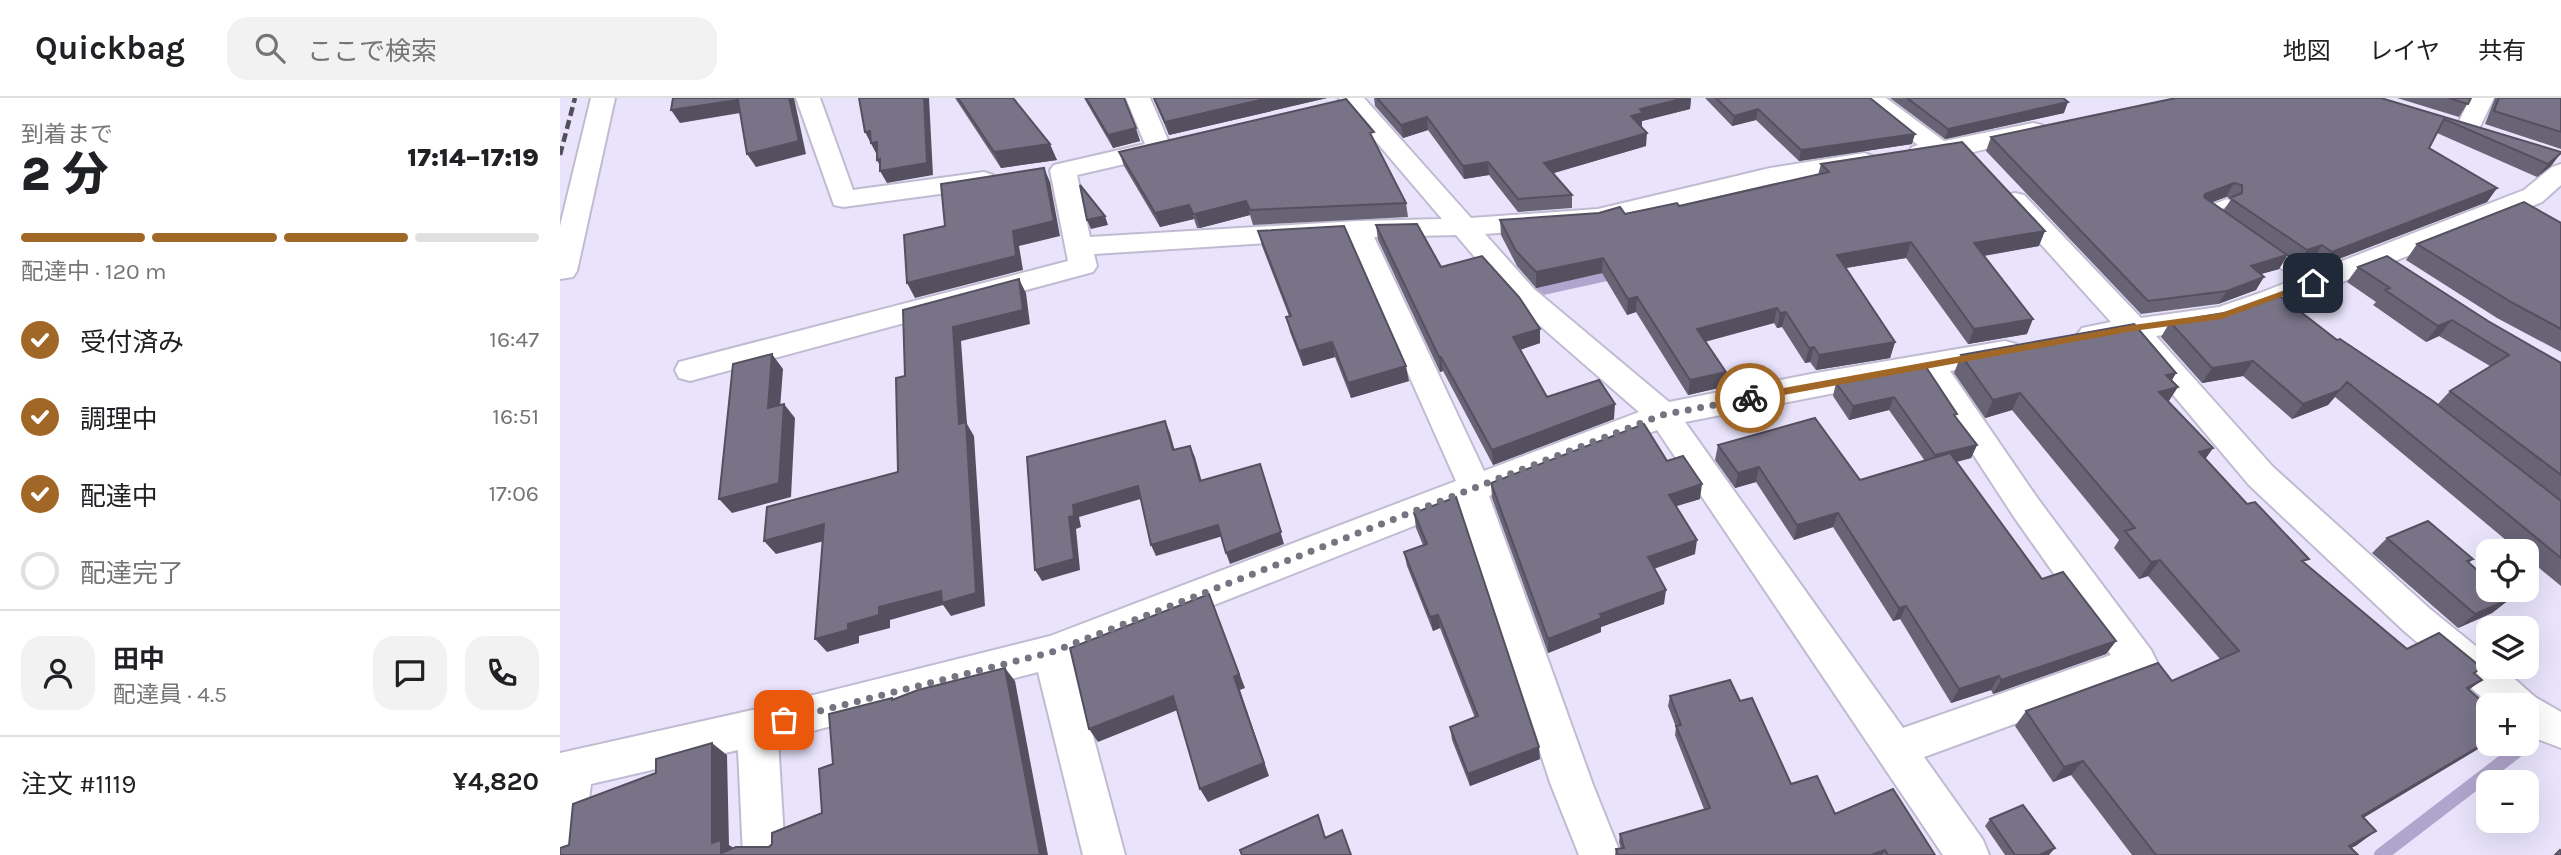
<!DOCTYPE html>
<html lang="ja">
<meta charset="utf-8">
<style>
body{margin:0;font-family:Karla,"Noto Sans JP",sans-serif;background:#f2f2f2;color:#202124;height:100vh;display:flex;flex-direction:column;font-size:26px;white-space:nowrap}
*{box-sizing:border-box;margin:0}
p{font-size:23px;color:#757577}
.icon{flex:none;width:38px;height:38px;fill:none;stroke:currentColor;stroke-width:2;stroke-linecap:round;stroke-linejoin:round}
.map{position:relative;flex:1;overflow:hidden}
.sheet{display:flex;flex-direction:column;background:#fff;width:560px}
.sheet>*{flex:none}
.fabs{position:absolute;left:1916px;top:441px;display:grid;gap:14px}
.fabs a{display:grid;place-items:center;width:63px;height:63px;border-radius:14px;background:#fff;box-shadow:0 7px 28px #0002;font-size:35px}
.pin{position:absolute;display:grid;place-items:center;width:60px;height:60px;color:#fff;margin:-30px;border-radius:14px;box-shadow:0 4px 10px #0006}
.courier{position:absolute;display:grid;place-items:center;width:70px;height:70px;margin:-35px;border:5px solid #a16727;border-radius:50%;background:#fff;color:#222;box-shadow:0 2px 9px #0007}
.headline em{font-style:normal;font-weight:800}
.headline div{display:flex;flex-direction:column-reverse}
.headline{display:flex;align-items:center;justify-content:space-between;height:119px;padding:0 21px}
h1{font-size:46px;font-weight:800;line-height:52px}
.bar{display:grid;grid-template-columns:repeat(4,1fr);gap:10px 7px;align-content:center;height:84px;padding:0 21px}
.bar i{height:9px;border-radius:5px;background:#e0e0e0}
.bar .selected{background:#a16727}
.bar p{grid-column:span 4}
.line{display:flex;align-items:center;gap:18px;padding:0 21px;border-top:2px solid #e0e0e0}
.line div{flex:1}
.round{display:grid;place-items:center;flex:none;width:74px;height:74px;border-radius:21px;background:#f2f2f2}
ol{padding:0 21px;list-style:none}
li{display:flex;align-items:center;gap:21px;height:77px}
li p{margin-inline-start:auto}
li .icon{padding:7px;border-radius:50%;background:#a16727;color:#fff;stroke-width:4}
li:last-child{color:#757577}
li i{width:38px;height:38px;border:4px solid #e0e0e0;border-radius:50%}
header{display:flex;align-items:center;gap:42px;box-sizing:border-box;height:98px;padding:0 35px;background:#fff;border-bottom:2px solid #e0e0e0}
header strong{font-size:33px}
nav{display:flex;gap:38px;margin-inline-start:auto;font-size:24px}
.search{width:490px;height:63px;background:#f2f2f2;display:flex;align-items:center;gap:18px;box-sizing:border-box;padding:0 24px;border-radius:21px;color:#757577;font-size:26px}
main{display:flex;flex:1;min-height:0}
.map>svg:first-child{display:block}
</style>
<header>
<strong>Quickbag</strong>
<div class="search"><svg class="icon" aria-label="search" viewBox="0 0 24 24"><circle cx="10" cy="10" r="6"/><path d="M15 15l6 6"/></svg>ここで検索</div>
<nav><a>地図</a><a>レイヤ</a><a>共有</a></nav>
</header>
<main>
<section class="sheet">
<div class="headline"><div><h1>2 分</h1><p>到着まで</p></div><em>17:14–17:19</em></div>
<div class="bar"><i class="selected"></i><i class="selected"></i><i class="selected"></i><i></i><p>配達中 · 120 m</p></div>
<ol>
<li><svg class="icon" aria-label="check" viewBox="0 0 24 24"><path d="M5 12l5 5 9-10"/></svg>受付済み<p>16:47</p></li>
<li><svg class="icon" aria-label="check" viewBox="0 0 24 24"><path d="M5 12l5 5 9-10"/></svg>調理中<p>16:51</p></li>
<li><svg class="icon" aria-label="check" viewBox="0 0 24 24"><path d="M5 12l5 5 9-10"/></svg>配達中<p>17:06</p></li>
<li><i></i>配達完了</li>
</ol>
<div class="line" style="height:126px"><a class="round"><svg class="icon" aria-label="person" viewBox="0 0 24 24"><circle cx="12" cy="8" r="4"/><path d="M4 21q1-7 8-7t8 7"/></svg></a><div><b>田中</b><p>配達員 · 4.5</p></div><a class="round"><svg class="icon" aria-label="chat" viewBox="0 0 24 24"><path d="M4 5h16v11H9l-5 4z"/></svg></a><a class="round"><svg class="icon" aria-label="phone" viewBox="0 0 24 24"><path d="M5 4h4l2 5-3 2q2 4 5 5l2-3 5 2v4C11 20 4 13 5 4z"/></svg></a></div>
<div class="line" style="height:91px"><div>注文 #1119</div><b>¥4,820</b></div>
</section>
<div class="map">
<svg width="2001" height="757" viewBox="0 0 2001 757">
<rect width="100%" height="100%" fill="#e9e4fc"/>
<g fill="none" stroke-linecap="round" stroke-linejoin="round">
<path stroke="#b0a6cd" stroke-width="10" d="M978,193L1060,175"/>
<path stroke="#b0a6cd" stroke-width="14" d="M1821,757L1966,646"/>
<g stroke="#c1bbd2" stroke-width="3">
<path id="lane" d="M1667,101L1674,105L1657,113L1664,120L1662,123H1652L1639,112Z
M1702,147L1758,182L1760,185L1758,188H1748L1697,155L1695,152Z"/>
</g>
<g stroke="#c1bbd2" stroke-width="4">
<path id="street" d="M31,0H55L17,173L13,179L0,181V128Z
M236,0H260L293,92L424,74L433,77L437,82L433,87L424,90L283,109L274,107Z
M566,0H590L608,42L615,44L618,49L615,54L608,56L517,77L530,139L797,123L882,121L779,0H804L911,120L1038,111L1210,70L1304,55L1313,58L1317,63L1313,68L1210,86L1038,127L925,136L974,191L1109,304L1256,275L1445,243L1456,246L1460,253L1456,260L1390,273L1478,401L1591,552L1597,564L1591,576L1364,659L1423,742L1429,757H1383L1097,332L929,398L1033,687L1061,757H1019L991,687L899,410L513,563L565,757H523L478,574L218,642L225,757H183L178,652L31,686L22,757H0V655L197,611L490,538L896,383L788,140L534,156L537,168L533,174L130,283L119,280L115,272L119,264L508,163L490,72L494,67L585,46ZM896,137L954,205L1079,314L924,373L814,139ZM1362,278L1454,419L1551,557L1343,630L1125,324Z
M1299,0H1326L1384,43L1473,25L1482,27L1485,32L1482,37L1473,39C1443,46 1381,66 1352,59L1349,54L1352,49L1358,47Z
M1910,0H1934L1916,37L1907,39L1898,37L1895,32Z
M2001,66V87L1982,104L1720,209L1662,228L1596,238L1713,369L1870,511L1928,558V569H1941L1975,599L2001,614V650L1967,637V607H1931L1844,533L1689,387L1567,242L1532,247L1522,244L1517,237L1522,230L1551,224L1442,103L1446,97L1455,95L1464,97L1581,220L1659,209L1700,195L1964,92L1992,69Z"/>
</g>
<use href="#lane" fill="#fff" fill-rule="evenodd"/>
<use href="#street" fill="#fff" fill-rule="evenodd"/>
<path stroke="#514f5a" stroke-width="4.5" stroke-dasharray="9 4.5" stroke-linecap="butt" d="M0,57L15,0"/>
</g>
<path fill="#686375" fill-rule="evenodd" d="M395,0H453L497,62L441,70Z
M524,0H564L580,43L553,50Z
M593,0H767L609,37Z
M814,0H1131L1130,11L1082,23V28H1081L1086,48L993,75L1012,97V110L958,114L929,77L904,81L868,32L843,40L815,8Z
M1145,0H1310L1352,46L1239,63L1196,22L1172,28Z
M1330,0H1503L1504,15L1385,41Z
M1821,0L2001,54L1991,68L1977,79L1877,35L1869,50L1937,90L1927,104L1763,167L1753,161L1738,165L1727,158L1719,171L1701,176L1696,192L1658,206L1581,216L1426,53L1431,39ZM1666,99L1672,100L1663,113L1651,104Z
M1837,0H1911L1899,19Z
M1935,0H2001V51L1925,26Z
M815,45L846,105L848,119L693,127L690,117L640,130H637L634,121L600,129L564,68L559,54Z
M1261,66L1479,148L1424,158L1467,236L1408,246L1346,160L1286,170L1335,244L1330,260L1256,272L1250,264L1245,265L1222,229L1217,230L1214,225L1145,244L1166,274L1163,289L1128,297L1076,214L1067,217L1042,175L976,190L957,168L941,137L940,122L1065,116L1119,108L1258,77Z
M2001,125V254L1937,220L1846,162L1857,146Z
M816,127L980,231V245L960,252L987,299L1054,321L933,367L883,273L880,274L818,142Z
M698,133L849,283L791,300L775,259L743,268L730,234L726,219L729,218L702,148Z
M1798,169L1928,223L2001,265V488L1967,460V453H1959L1775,299L1768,307L1732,321L1683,278L1642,285L1601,239L1610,224L1777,242L1877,307L1890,293L1930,268L1879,238L1866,244L1813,207L1816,204L1787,184Z
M1401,257L1616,275L1612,282L1608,304L1653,350L1645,361L1745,465L1847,551L1915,576L1909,592L1928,645L1803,720L1797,747L1791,750L1798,757H1572L1511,677L1493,684L1455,628L1466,613L1612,583L1660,561L1588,478L1579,481L1554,450L1559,442L1452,312L1425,320L1394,275Z
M1366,269L1396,319L1417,347L1411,360L1397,364L1482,481L1556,543L1546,556L1433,596L1431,592L1391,605L1340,521L1333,523L1273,429L1234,442L1196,384L1175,390L1155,362L1158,347L1300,382L1365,363L1329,312L1289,322L1273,298L1276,285Z
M1107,363L1140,401L1116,408L1135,456L1094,471L1104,506L1041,529V534L988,555L932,400L931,385Z
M854,415L980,661L910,688L892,642L890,629L915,620L880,530L873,533L847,468L844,454L863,447L856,430Z
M1827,440L1913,461L1909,465L1950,501L1932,515L1898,530L1812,455Z
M1110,598L1180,603L1231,686L1275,716L1375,757H1055L1056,751H1061L1059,744L1060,736L1144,711L1115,637L1116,629L1108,608Z
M1430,721L1489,757H1445L1425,728Z"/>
<path fill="#55505f" d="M229,0H234L246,56L196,69L187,56Z
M364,0H369L373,77L327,85L320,73L322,72L317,62Z
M709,0H767L609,37L605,24Z
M1125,0H1131L1130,11L1082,23V28L1070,31L1071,18L1080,11Z
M178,2L186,14L120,25L111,12Z
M1508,4L1504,15L1385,41L1388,31Z
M1198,11L1196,22L1172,28L1174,18Z
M867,19L868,32L843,40L841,27Z
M576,30L580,43L553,50L548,37Z
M310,33L323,56L317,57L305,34Z
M1087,35L1086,48L984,78V65Z
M1355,36L1352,46L1239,63L1241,52Z
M490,46L497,62L441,70L434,54Z
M2001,55L1991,68L1977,79L1988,66Z
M928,64L929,77L904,81L903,68Z
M484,70L490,84L500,138L459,148L463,172L355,200L347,185L453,133Z
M1674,85L1666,99L1638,110L1645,96Z
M1937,90L1927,104L1763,167L1772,154Z
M686,103L690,117L640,130L635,116Z
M629,107L634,121L600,129L595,115Z
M545,118L548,127L531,131L527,122Z
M1485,133L1479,148L1409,160L1414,145Z
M1351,144L1346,160L1273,172L1277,157Z
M1762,147L1753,161L1738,165L1747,152Z
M1727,157L1719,171L1683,181L1691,168Z
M1043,160L1042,175L976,190V174Z
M1704,179L1696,192L1658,206L1667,193Z
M459,181L466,195L470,226L401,243L407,326L414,338L425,508L391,518L383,507L330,522V530L299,538V545L267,554L255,541L288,526L319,509L393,229Z
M1077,199L1076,214L1067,217L1068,201Z
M1217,210L1214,225L1135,246L1137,231Z
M1226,214L1222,229L1217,230L1220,215Z
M1473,221L1467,236L1408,246L1414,231Z
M1892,222L1879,238L1866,244L1878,228Z
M980,231V245L953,254V239Z
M772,244L775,259L743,268L739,253Z
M1335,244L1330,260L1256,272L1259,257Z
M1254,249L1250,264L1245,265L1249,250Z
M212,256L223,271L219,324L208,310Z
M879,259H881L883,273L880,274Z
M1693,263L1683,278L1642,285L1652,270Z
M846,268L849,283L791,300L788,285Z
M1166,274L1163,289L1128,297L1130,282Z
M1616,275L1606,292L1618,289L1607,306L1599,294L1606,277Z
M1787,284L1768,307L1732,321L1743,306Z
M1460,295L1452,312L1425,320L1433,302Z
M1334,299L1329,312L1289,322L1293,308Z
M224,306L235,320L231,399L172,415L159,401Z
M1055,306L1054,321L933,367L932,352Z
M605,323L610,335L618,364L613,352Z
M1417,347L1411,360L1370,370L1375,357Z
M630,348L635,359L645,395L640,383Z
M1653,350L1641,367L1639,354Z
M1199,369L1196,384L1175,390L1178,375Z
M704,378L724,446L670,466L666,455Z
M1142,386L1140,401L1107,411L1109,397Z
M578,388L584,400L519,419L521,429L516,431L520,472L482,483L475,472L509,419L513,407Z
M1278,415L1273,429L1234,442L1237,427Z
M264,426L275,440L216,456L204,443Z
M658,427L663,438L596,458L591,447Z
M1137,442L1135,456L1086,473L1088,459Z
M1600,462L1588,478L1579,481L1591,464Z
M1106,492L1104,506L1041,529V534L988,555V541L1040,516Z
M649,496L685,590L680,592L709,678L648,704L640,691L674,579Z
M1950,501L1932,515L1898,530L1915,516Z
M1346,508L1340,521L1333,523L1339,510Z
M878,517L880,530L873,533L870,519Z
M1556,543L1546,556L1433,596L1441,582Z
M445,570L455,583L488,757H480Z
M1439,578L1431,592L1391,605L1399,591Z
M1922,582L1902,597L1907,590Z
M613,598L620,611L538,644L529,631Z
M1928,643V645L1783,732L1802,718Z
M152,645L167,657L169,747L177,752L164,757L152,745Z
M979,649L980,661L910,688L908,676Z
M1523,663L1511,677L1493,684L1504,669Z
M1816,733L1797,747L1778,757L1789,748Z
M1495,750L1489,757H1479Z
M1325,752L1322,757H1311Z"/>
<path fill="#797388" stroke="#55505f" stroke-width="2" d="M113,0H229L239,43L187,56L178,2L111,12Z
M299,0H364L367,65L320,73V61L317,62V44L311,45L310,33L305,34Z
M398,0H453L490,46L434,54Z
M526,0H564L576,30L548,37Z
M594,0H709L605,24Z
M817,0H1125L1080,11L1083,15L1071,18L1087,35L984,65L1012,97L958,101L928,64L903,68L867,19L841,27Z
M1156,0H1310L1355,36L1241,52L1198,11L1174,18Z
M1347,0H1503L1508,4L1388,31Z
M1616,0H1821L2001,54V55L1988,66L1884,21L1869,50L1937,90L1772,154L1762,147L1747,152L1670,100L1682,95V87L1674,85L1645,96L1644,99L1727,157L1691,168L1704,179L1667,193L1588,203L1431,39Z
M1889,0H1911L1908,6Z
M1939,0H2001V34L1934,13Z
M786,1L814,34L810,35L846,105L690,112L686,103L635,116H633L629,107L595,115L559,54Z
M1402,44L1485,133L1414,145L1473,221L1414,231L1351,144L1277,157L1335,244L1259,257L1254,249L1249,250L1226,214L1220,215L1217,210L1137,231L1166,274L1130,282L1077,199L1068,201L1043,160L976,174L956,153L940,122L1039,115L1060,109L1065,116L1117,105L1119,108L1269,74L1261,66Z
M484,70L494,123L453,133L456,158L347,185L344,137L385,128L381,86Z
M520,87L545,118L527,122Z
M1964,104L2001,125V231L1951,204L1857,146Z
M857,126L881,169L922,158L959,199L980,231L953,239L987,299L1039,282L1055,306L932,352L881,259H879L816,127Z
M784,128L846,268L788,285L772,244L739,253L726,219L731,218L698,133Z
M1827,158L1928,223L2001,265V377L1890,293L1949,257L1892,222L1878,228L1825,192L1830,190L1798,169Z
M459,181L463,212L393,229L399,326L406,324L416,495L382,505L381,493L319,509V517L288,526V532L255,541L264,426L204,443L207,409L338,374L336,280L345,278L343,212Z
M1720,198L1777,242L1780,241L1873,303L2001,403V460L1787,284L1780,292L1743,306L1693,263L1652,270L1610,224L1682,212Z
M1574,226L1616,275L1606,277L1618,289L1599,294L1653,350L1639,354L1687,406L1695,404L1749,461L1742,463L1847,551L1879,535L1922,570L1914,575L1922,582L1907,590L1928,609V643L1802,718L1816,733L1789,748L1798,757H1596L1523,663L1504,669L1466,613L1598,565L1612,583L1679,553L1600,462L1591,464L1565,433L1575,430L1460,295L1433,302L1401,257Z
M212,256L208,310L224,306L219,385L159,401L173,266Z
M1366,269L1397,316L1394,317L1417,347L1375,357L1334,299L1293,308L1276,285Z
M1255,320L1300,382L1390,355L1482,481L1503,474L1556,543L1441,582L1439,578L1399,591L1346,508L1339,510L1278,415L1237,427L1199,369L1178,375L1158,347Z
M605,323L613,352L630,348L640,383L700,366L721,434L666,455L658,427L591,447L578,388L513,407L514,418L509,419L514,461L475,472L467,359Z
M1084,326L1107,363L1123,358L1142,386L1109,397L1137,442L1088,459L1106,492L1040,516L1042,520L988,541L931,385Z
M896,399L979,649L908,676L890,629L918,618L878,517L870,519L844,454L867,446L854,415Z
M1868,423L1913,461L1907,463L1928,482V492H1939L1950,501L1915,516L1827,440Z
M649,496L679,576L674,579L704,665L640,691L613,598L529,631L510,550Z
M445,570L480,757H0V750L9,747L13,706L96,675V661L152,645V745L161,742V755L176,749H209L212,746V735L262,715L259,671L273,666L269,616L332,600V602L358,592Z
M1170,582L1180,603L1192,600L1231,686L1257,678L1275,716L1333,691L1375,757H1328L1325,752L1311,757H1058L1056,751L1064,750L1060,736L1150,710L1116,628L1121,627L1110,598Z
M1463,707L1495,750L1479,757H1455L1430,721Z
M758,717L765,740L782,732L791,757H682L680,752Z
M2000,752L2001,753V757H1995Z"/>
<path fill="#a16727" d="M1750,183L1758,185L1662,221L1573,233L1190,303L1184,300L1190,296L1573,227L1661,215Z"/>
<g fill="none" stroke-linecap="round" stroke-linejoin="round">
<path stroke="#777482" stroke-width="7" stroke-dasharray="0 12.6" d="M224,622L492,554L1102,317L1190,300"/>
</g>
</svg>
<div class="fabs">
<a><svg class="icon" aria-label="locate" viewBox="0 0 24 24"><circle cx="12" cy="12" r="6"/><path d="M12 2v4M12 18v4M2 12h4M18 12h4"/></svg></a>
<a><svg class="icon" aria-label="layers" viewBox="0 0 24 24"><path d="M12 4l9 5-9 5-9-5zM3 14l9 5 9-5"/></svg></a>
<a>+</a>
<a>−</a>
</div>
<div class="pin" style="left:224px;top:622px;background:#ea580c"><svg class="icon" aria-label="bag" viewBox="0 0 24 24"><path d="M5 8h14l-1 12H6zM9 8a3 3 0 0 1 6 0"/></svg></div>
<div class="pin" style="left:1753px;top:185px;background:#1f2937"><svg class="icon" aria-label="home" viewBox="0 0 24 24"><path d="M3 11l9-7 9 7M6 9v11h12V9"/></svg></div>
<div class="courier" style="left:1190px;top:300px"><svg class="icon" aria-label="bike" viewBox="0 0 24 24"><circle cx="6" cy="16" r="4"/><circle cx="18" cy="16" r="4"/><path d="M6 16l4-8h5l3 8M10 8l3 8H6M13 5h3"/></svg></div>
</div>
</main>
